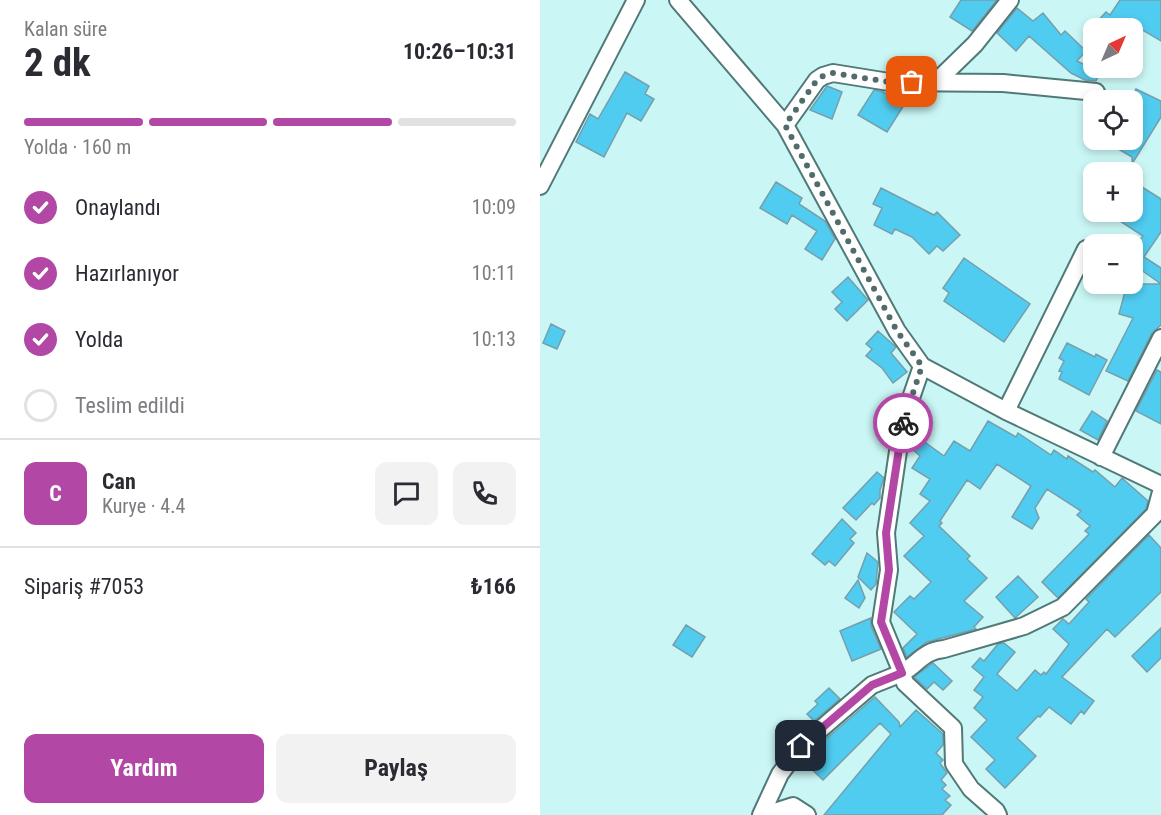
<!DOCTYPE html>
<html lang="tr">
<meta charset="utf-8">
<style>
body{margin:0;font-family:"Roboto Condensed",sans-serif;background:#f2f2f3;color:#2b2b33;height:100vh;display:flex;flex-direction:column;font-size:22px;white-space:nowrap}
*{box-sizing:border-box;margin:0}
p{font-size:20px;color:#7c7c81}
.icon{flex:none;width:33px;height:33px;fill:none;stroke:currentColor;stroke-width:2;stroke-linecap:round;stroke-linejoin:round}
.map{position:relative;flex:1;overflow:hidden}
.drawer{display:flex;flex-direction:column;background:#fff;width:540px}
.drawer>*{flex:none}
.needle{width:39px;rotate:44deg}
.tools{position:absolute;left:543px;top:18px;display:grid;gap:12px}
.tools a{display:grid;place-items:center;width:60px;height:60px;border-radius:12px;background:#fff;box-shadow:0 3px 9px #0003;font-size:30px}
.pin{position:absolute;display:grid;place-items:center;width:51px;height:51px;color:#fff;margin:-26px;border-radius:12px;box-shadow:0 3px 9px #0006}
.courier{position:absolute;display:grid;place-items:center;width:60px;height:60px;margin:-30px;border:4px solid #b347a6;border-radius:50%;background:#fff;color:#222;box-shadow:0 2px 8px #0007}
.overview em{font-style:normal;font-weight:700}
.overview div{display:flex;flex-direction:column-reverse}
.overview{display:flex;align-items:center;justify-content:space-between;height:102px;padding:0 24px}
h1{font-size:39px;font-weight:700;line-height:45px}
.bar{display:grid;grid-template-columns:repeat(4,1fr);gap:9px 6px;align-content:center;height:72px;padding:0 24px}
.bar i{height:8px;border-radius:4px;background:#e1e1e2}
.bar .active{background:#b347a6}
.bar p{grid-column:span 4}
.line{display:flex;align-items:center;gap:15px;padding:0 24px;border-top:2px solid #e1e1e2}
.line div{flex:1}
.round{display:grid;place-items:center;flex:none;width:63px;height:63px;border-radius:12px;background:#f2f2f3}
ol{padding:0 24px;list-style:none}
li{display:flex;align-items:center;gap:18px;height:66px}
li p{margin-inline-start:auto}
li .icon{padding:6px;border-radius:50%;background:#b347a6;color:#fff;stroke-width:4}
li:last-child{color:#7c7c81}
li i{width:33px;height:33px;border:3px solid #e1e1e2;border-radius:50%}
.cta{display:flex;gap:12px;margin-top:auto;padding:12px 24px}
.cta a{flex:1;height:69px;border-radius:12px;background:#b347a6;color:#fff;font-size:24px;font-weight:700;line-height:69px;text-align:center}
.cta a+a{background:#f2f2f3;color:#2b2b33}
main{display:flex;flex:1;min-height:0}
.map>svg:first-child{display:block}
</style>
<main>
<section class="drawer">
<div class="overview"><div><h1>2 dk</h1><p>Kalan süre</p></div><em>10:26–10:31</em></div>
<div class="bar"><i class="active"></i><i class="active"></i><i class="active"></i><i></i><p>Yolda · 160 m</p></div>
<ol>
<li><svg class="icon" aria-label="check" viewBox="0 0 24 24"><path d="M5 12l5 5 9-10"/></svg>Onaylandı<p>10:09</p></li>
<li><svg class="icon" aria-label="check" viewBox="0 0 24 24"><path d="M5 12l5 5 9-10"/></svg>Hazırlanıyor<p>10:11</p></li>
<li><svg class="icon" aria-label="check" viewBox="0 0 24 24"><path d="M5 12l5 5 9-10"/></svg>Yolda<p>10:13</p></li>
<li><i></i>Teslim edildi</li>
</ol>
<div class="line" style="height:108px"><b class="round" style="background:#b347a6;color:#fff">C</b><div><b>Can</b><p>Kurye · 4.4</p></div><a class="round"><svg class="icon" aria-label="chat" viewBox="0 0 24 24"><path d="M4 5h16v11H9l-5 4z"/></svg></a><a class="round"><svg class="icon" aria-label="phone" viewBox="0 0 24 24"><path d="M5 4h4l2 5-3 2q2 4 5 5l2-3 5 2v4C11 20 4 13 5 4z"/></svg></a></div>
<div class="line" style="height:78px"><div>Sipariş #7053</div><b>₺166</b></div>
<div class="cta"><a>Yardım</a><a>Paylaş</a></div>
</section>
<div class="map">
<svg width="621" height="815" viewBox="0 0 621 815">
<rect width="100%" height="100%" fill="#caf7f5"/>
<path fill="#50ccf1" stroke="#779eab" stroke-width="1.5" d="M421,0H457L432,31L410,17Z
M580,0H621V41L596,26L593,31L592,28H551L566,12L570,15Z
M477,8L493,21L503,13L521,35L525,31L546,51L537,61L560,72L556,81L545,80L531,73L489,36L476,51L457,33Z
M85,72L109,86L105,94L114,99L101,121L87,113L64,157L36,142L50,114L58,119Z
M287,86L302,92L292,119L270,110Z
M596,89L621,101V117L592,164V157L563,140H592V96Z
M334,90L343,92L364,105L347,132L318,115Z
M236,182L262,198L259,204L285,221L295,239L282,260L265,249L277,231L252,215L247,224L220,208Z
M602,187L621,199V232L604,257L621,268V325L612,333L588,381L566,371L593,318L579,314L587,284H621L597,267L592,274V249L603,236L580,221L587,212H592V202Z
M341,188L394,215L397,212L420,235L403,251L397,246L389,254L372,237L355,229L352,234L334,225L342,208L333,204Z
M424,258L490,304L464,342L404,301L409,293L403,288Z
M308,277L328,300L307,321L295,309L302,302L292,292Z
M11,324L25,331L17,349L3,343Z
M338,331L356,347L351,353L367,372L353,383L342,368L326,356L332,349L326,344Z
M527,343L555,357L556,354L567,360L549,395L519,379L522,372L519,371L524,361L519,358Z
M617,370L621,372V424L596,411Z
M552,411L567,421L558,440L540,430Z
M448,421L476,437L478,433L511,455L514,450L527,459L528,456L553,472L555,470L575,487L582,478L608,501L606,509L518,598L502,582L549,534L545,531L550,526L537,515L541,511L507,489L495,508L499,518L492,529L472,517L491,486L457,464L440,489L427,480L400,521L402,523L399,526L430,556L427,559L447,578L424,601L443,617L434,627L436,629L387,642L367,657L363,648L377,634L354,612L370,596L374,599L391,582L364,556L384,536L370,523L390,501L380,494L390,479L372,468L380,456L369,446L371,432L404,456L414,441L430,451Z
M337,472L344,478L340,490V498L334,505L332,503L316,520L303,508Z
M302,519L316,533L310,539L314,543L295,566L289,561L285,565L272,554Z
M609,535L621,548V592L575,637L567,629L522,677L554,701L544,714L541,711L531,724L509,707L500,717L498,716L477,738L496,756L465,788L446,769L455,760L431,737L447,720L434,708L443,697L434,690L444,677L432,667L440,658L444,661L458,644L464,643L475,652L457,674L477,691L495,670L501,675L504,672L506,674L529,644L513,629L523,619L529,624L549,602L546,599Z
M327,553L338,562L336,584L331,590L318,577Z
M478,576L498,597L475,618L456,597Z
M318,580L325,598L319,608L305,598Z
M331,618V626L341,649L312,661L300,631Z
M146,625L165,637L152,657L133,645Z
M621,628V658L607,672L592,656Z
M393,663L412,681L403,690L394,682L387,689L374,677Z
M289,688L300,699L274,721L267,714L278,704L275,701Z
M335,697L359,722L360,727L376,710L403,734V745L396,753L403,760L400,763L407,773L401,780L406,785L402,789L410,796L405,800L411,805L402,815H284L351,734L340,723L283,780L263,761L280,744Z"/>
<g fill="none" stroke-linecap="round" stroke-linejoin="round">
<g stroke="#507977" stroke-width="20">
<path id="minor" d="M138,0L245,125L357,331L382,366L466,411L621,485
M395,83L435,44L470,0
M245,125L277,80L283,76L293,73L349,82L463,83L556,92
M0,186L96,0
M466,411L546,249
M561,457L621,338
M221,815L240,774L261,746L332,685L362,673L341,622L349,570L346,533L362,424L382,366
M225,815L253,806L267,815
M458,815L456,811L431,789L414,764L413,728L365,683L362,673C379,663 383,651 404,649L484,626L523,607L615,514L621,492"/>
</g>
<use href="#minor" stroke="#fff" stroke-width="16"/>
</g>
<g fill="none" stroke-linecap="round" stroke-linejoin="round">
<path stroke="#516c6b" stroke-width="6" stroke-dasharray="0 10.8" d="M363,423L382,366L357,331L245,125L277,80L283,76L293,73L349,82H372"/>
<path stroke="#b347a6" stroke-width="8" d="M261,746L332,685L362,673L341,622L349,570L346,533L363,423"/>
</g>
</svg>
<div class="tools">
<a><svg class="needle" viewBox="-14 -14 28 28"><path d="M0-13l5 13h-10z" fill="#e53935"/><path d="M0 13l5-13h-10z" fill="#7c7c81"/></svg></a>
<a><svg class="icon" aria-label="locate" viewBox="0 0 24 24"><circle cx="12" cy="12" r="6"/><path d="M12 2v4M12 18v4M2 12h4M18 12h4"/></svg></a>
<a>+</a>
<a>−</a>
</div>
<div class="pin" style="left:372px;top:82px;background:#ea580c"><svg class="icon" aria-label="bag" viewBox="0 0 24 24"><path d="M5 8h14l-1 12H6zM9 8a3 3 0 0 1 6 0"/></svg></div>
<div class="pin" style="left:261px;top:746px;background:#1f2937"><svg class="icon" aria-label="home" viewBox="0 0 24 24"><path d="M3 11l9-7 9 7M6 9v11h12V9"/></svg></div>
<div class="courier" style="left:363px;top:423px"><svg class="icon" aria-label="bike" viewBox="0 0 24 24"><circle cx="6" cy="16" r="4"/><circle cx="18" cy="16" r="4"/><path d="M6 16l4-8h5l3 8M10 8l3 8H6M13 5h3"/></svg></div>
</div>
</main>
